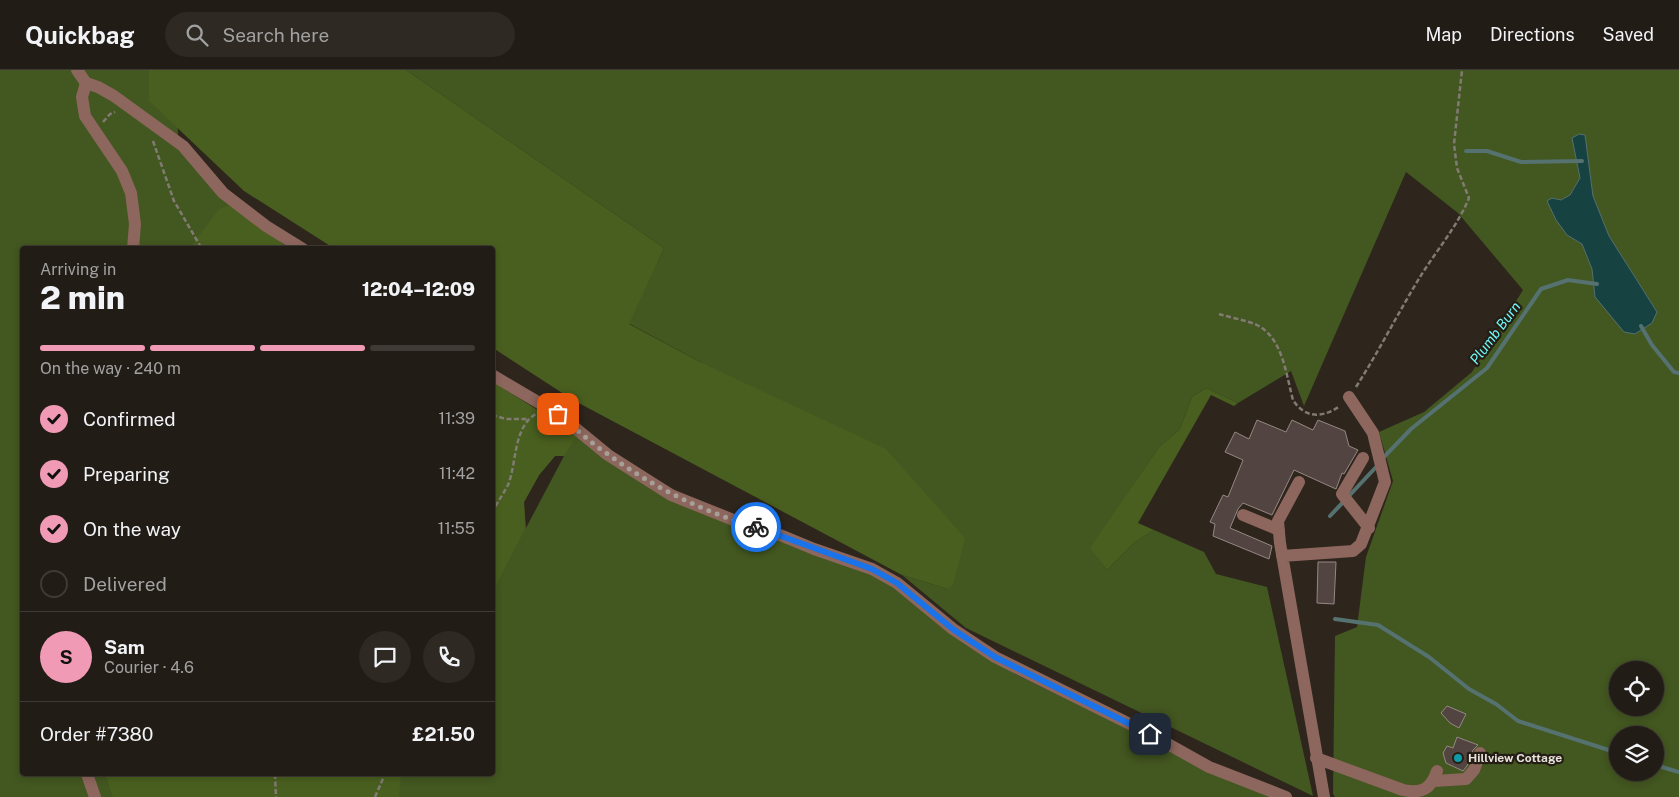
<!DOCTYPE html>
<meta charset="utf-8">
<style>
body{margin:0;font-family:"Public Sans",sans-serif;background:#2e2923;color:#f1f3f6;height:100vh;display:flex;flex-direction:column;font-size:19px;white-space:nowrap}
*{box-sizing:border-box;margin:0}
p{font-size:16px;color:#a2a1a1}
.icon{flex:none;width:28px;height:28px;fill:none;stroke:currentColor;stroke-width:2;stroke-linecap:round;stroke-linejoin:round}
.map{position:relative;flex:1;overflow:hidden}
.side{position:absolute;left:20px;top:176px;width:475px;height:530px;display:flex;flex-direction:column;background:#221c16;border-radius:5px;box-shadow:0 2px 8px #0003,0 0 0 1px #3f3a35}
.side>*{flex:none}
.tools{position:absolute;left:1609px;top:591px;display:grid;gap:10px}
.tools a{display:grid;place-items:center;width:55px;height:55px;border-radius:50%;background:#221c16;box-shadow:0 2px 8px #0003,0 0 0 1px #3f3a35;font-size:25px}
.pin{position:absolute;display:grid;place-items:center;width:42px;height:42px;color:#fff;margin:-21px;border-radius:10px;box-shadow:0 2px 8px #0006}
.courier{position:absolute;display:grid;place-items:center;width:50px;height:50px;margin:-25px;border:4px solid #1a73e8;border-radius:50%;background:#fff;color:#222;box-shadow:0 1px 6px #0007}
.head em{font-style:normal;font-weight:800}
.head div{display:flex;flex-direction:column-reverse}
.head{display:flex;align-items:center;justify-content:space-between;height:85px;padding:0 20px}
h1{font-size:32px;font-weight:800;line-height:38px}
.bar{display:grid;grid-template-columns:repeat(4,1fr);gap:8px 5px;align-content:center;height:60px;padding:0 20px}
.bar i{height:6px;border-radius:4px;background:#3f3a35}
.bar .active{background:#f09ab6}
.bar p{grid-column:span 4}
.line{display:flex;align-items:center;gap:12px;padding:0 20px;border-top:1px solid #3f3a35}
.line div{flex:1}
.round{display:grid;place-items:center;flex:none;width:52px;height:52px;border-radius:26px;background:#2e2923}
ol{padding:0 20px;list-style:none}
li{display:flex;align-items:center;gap:15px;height:55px}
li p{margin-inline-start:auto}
li .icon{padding:5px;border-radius:50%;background:#f09ab6;color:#111;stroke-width:4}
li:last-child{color:#a2a1a1}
li i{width:28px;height:28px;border:2px solid #3f3a35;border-radius:50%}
header{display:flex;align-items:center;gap:30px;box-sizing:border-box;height:70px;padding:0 25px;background:#221c16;border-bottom:1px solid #3f3a35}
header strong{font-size:24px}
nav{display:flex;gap:28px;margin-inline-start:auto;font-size:18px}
.search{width:350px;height:45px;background:#2e2923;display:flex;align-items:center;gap:12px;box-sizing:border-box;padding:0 18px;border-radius:28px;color:#a2a1a1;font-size:19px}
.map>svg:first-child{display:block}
</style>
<header>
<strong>Quickbag</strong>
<div class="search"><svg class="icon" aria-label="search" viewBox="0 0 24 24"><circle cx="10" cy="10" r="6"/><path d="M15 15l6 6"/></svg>Search here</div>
<nav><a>Map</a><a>Directions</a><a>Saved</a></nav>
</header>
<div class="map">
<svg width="1679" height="727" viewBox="0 0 1679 727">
<rect width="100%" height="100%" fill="#2e261d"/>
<path fill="#435720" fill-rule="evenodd" d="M0,0H174L179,79L230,135L290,179H22V704H492L493,312L577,365L586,374L746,457L871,502L902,522L956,567L1017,605L1145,667L1277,727H0ZM555,386H564L526,458L524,432L539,405Z
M406,0H1679V727H1335L1333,724L1335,566L1357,557L1366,487L1393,411L1379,362L1424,342L1472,302L1523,220L1458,143L1406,102L1304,336L1291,301L1238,333L1206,318L1192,327L1180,359L1159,377L1091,478L1107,500L1135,472L1154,460L1204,482L1216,504L1267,517L1313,726L966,558L902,505L948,519L702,293L628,253L664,178ZM1585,65L1593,126L1609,166L1657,242L1595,227L1592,199L1582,174L1567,165L1552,128L1561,130L1570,125L1580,108L1572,68ZM1618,600H1655V638H1618ZM1618,665H1655V702H1618Z"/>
<path fill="#495f1f" d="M149,0H406L664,178L629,254L702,293L886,379L965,468L953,515L948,519L902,505L573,330L493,278L492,179H335L244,121L149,31Z
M230,135L290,179H189L219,139Z
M493,312L577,365L564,386H555L539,405L524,432L525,459L493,521Z
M1206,318L1238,333L1234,336L1211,325L1138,453L1154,460L1135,472L1107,500L1090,478L1159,377L1180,359L1192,327Z
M105,704H401L399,727H113Z"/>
<path fill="#174242" stroke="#557170" d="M1579,64L1585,65L1593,126L1609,166L1657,242L1652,253L1635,264L1624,262L1595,227L1592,199L1582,174L1567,165L1556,150L1547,131L1552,128L1561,130L1570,125L1580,108L1572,68Z"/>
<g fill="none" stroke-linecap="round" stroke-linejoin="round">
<path stroke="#557170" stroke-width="4" d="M1466,81H1487L1521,92L1582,91
M1641,256L1652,275L1674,302L1679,303
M1382,389L1411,359L1487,298L1541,219L1568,210L1597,214
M1330,446L1378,395
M1335,549L1378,555L1429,587L1469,619L1496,634L1518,651L1618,683
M1655,695L1679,702"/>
</g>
<path fill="#514441" stroke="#978784" d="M1257,350L1286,362L1292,350L1313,360L1318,350L1345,361L1349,376L1358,380L1344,404L1342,403L1336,419L1294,400L1272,445L1243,433L1238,439L1230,458L1272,476L1269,489L1213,466L1215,454L1210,452L1223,425L1228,427L1243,390L1225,382L1235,362L1249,369Z
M1318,492H1336L1334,534L1317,533Z
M1447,636L1466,644L1459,658L1450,653L1441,643Z
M1457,667L1478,675L1473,680L1467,696L1463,701L1446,693L1443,683L1447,676L1453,678Z"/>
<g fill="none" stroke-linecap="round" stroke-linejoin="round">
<path stroke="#817b73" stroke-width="2.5" stroke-dasharray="5 2.5" stroke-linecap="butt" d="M103,52L110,44L115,42
M153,71L174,131L202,179
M1219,244C1231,248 1246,250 1257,255C1283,268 1286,305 1293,330C1305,349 1323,348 1340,336
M1356,317C1379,281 1398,243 1420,207C1436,181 1457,157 1469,128L1457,98L1454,74L1462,0
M492,345L506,349H527
M492,443C497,433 503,424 508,415C517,393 513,357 536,344
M275,704L276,727
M375,727L385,704"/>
<path stroke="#8d665d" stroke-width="12" d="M77,0L86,13
M86,13L98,17L114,26L183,76L223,123L266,156L303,179
M86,13L82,27L85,46L122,101L131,123L135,154L133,179
M492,305L558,344L608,385L671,425L736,451L768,460L814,479L872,499L897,513L953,559L995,587L1150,664L1209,697L1286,727
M1363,388L1342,424L1369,458
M1299,412L1278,451L1280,473L1324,727
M1243,445L1279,460
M1282,486L1353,481L1361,474L1385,412L1373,363L1349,327
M1316,688L1403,720C1422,724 1431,719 1437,701
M87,704L95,727
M1434,711L1466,709L1474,700L1480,683"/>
</g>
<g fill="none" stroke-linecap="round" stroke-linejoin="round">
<path stroke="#a59f98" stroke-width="5" stroke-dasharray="0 9" d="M558,344C575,358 591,373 609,385C653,417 703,442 756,457"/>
<path stroke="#1a73e8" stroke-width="6" d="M756,457L872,499L897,513L954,560L995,587L1150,664"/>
</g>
<circle fill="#0f9aa8" stroke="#241d14" stroke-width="2" cx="1458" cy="688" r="5"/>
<g text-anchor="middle" stroke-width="4.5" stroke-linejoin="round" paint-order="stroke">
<g font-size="12" font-weight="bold" fill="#e5e0da" stroke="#241d14" text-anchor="start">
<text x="1468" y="692">Hillview Cottage</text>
</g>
<g font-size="14" font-style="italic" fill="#72f8f9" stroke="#241d14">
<text transform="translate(1495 263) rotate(-53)" y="5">Plumb Burn</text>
</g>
</g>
</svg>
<div class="tools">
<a><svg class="icon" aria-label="locate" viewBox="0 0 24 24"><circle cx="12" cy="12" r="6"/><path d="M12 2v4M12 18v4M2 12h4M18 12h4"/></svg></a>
<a><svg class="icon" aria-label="layers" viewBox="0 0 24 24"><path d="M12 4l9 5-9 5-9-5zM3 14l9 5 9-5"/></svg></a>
</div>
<div class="pin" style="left:558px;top:344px;background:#ea580c"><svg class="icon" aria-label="bag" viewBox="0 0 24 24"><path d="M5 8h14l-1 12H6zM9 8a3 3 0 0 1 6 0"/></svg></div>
<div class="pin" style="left:1150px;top:664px;background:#1f2937"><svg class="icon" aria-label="home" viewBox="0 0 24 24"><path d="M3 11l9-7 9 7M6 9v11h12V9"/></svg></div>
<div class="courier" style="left:756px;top:457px"><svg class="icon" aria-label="bike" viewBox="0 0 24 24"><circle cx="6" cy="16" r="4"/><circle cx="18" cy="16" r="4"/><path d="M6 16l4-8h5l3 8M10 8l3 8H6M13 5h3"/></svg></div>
<section class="side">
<div class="head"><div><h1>2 min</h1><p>Arriving in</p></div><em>12:04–12:09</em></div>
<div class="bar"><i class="active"></i><i class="active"></i><i class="active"></i><i></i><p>On the way · 240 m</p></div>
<ol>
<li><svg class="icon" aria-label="check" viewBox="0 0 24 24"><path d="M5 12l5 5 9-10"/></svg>Confirmed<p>11:39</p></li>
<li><svg class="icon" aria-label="check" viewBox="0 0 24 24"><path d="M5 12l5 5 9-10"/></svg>Preparing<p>11:42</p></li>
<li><svg class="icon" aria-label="check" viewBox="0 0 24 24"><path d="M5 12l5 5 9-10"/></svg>On the way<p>11:55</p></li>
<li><i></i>Delivered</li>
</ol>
<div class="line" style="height:90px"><b class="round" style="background:#f09ab6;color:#111">S</b><div><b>Sam</b><p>Courier · 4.6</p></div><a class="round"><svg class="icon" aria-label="chat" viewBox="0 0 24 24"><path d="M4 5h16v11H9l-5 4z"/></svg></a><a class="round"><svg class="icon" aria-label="phone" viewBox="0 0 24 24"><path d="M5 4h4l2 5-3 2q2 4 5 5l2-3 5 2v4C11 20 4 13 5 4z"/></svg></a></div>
<div class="line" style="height:65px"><div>Order #7380</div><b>£21.50</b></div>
</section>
</div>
